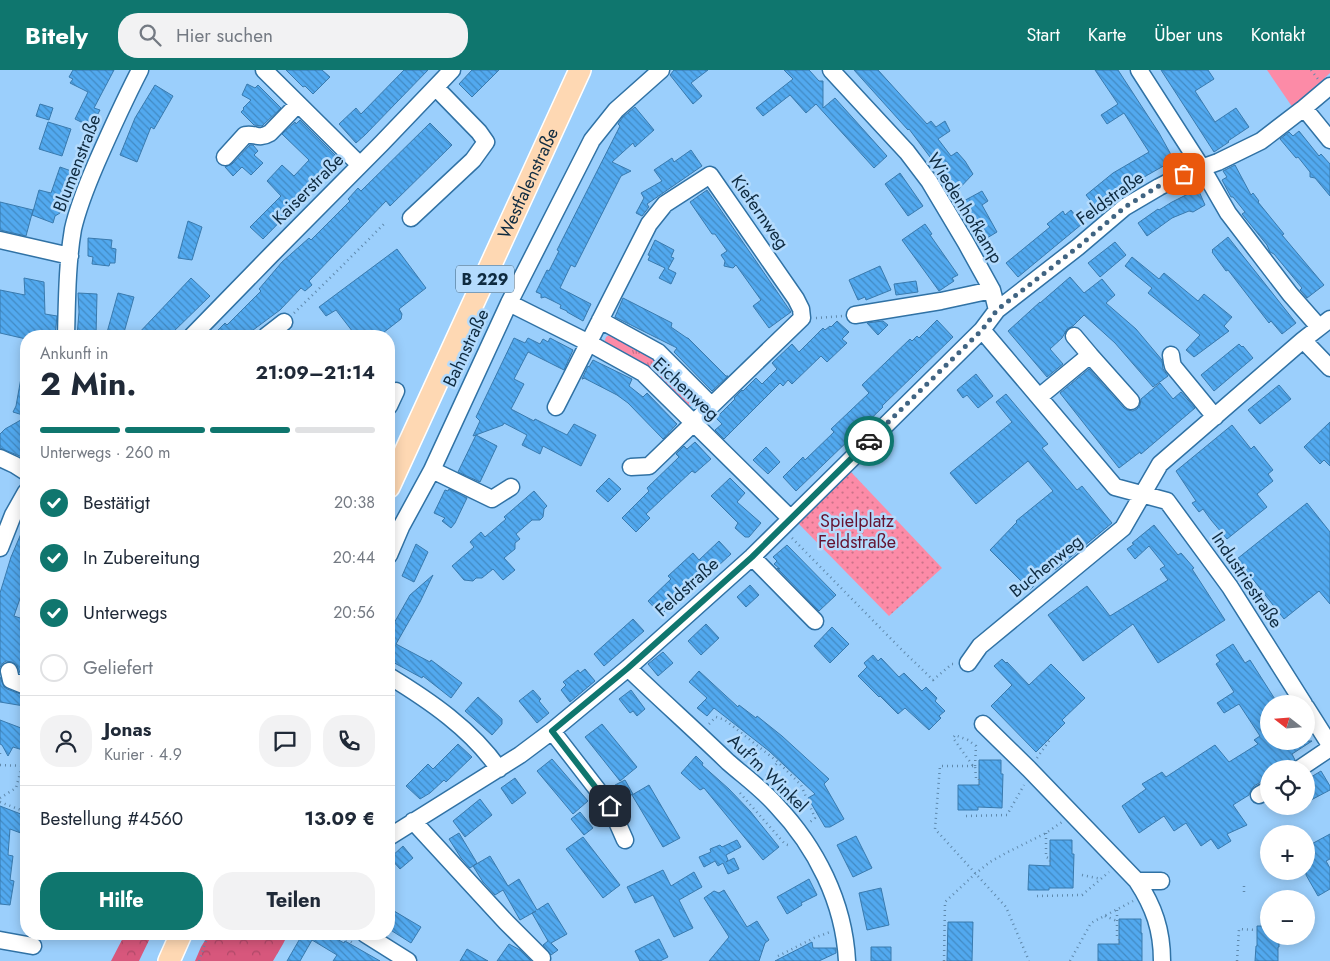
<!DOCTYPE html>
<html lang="de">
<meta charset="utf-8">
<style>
body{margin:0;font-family:Jost,sans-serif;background:#f2f2f3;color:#1f2937;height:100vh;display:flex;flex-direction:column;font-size:19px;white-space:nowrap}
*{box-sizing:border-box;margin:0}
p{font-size:16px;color:#747a83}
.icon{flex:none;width:28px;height:28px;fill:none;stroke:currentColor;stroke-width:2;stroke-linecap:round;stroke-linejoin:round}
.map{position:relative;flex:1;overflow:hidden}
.drawer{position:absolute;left:20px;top:260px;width:375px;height:610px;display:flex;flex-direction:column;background:#fff;border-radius:20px;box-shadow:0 2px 12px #0003}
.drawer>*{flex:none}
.needle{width:32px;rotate:287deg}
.tools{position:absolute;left:1260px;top:625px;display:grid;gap:10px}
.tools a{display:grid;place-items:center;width:55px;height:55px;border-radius:50%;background:#fff;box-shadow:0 2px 12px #0003;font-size:25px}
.pin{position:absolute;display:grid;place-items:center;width:42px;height:42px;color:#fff;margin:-21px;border-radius:10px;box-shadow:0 2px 8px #0006}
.courier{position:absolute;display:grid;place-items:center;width:50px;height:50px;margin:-25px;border:4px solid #0f766e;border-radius:50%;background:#fff;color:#222;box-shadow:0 1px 6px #0007}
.head em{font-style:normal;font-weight:700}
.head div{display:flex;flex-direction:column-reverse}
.head{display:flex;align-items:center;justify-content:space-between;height:85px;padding:0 20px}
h1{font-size:32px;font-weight:700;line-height:38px}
.bar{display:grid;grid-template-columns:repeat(4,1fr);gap:8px 5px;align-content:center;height:60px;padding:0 20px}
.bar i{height:6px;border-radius:4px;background:#e0e1e3}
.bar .current{background:#0f766e}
.bar p{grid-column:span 4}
.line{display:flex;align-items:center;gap:12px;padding:0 20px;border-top:1px solid #e0e1e3}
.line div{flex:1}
.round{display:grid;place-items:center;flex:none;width:52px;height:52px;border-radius:20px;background:#f2f2f3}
ol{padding:0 20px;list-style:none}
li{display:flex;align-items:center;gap:15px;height:55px}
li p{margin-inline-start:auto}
li .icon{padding:5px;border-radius:50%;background:#0f766e;color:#fff;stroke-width:4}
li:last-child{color:#747a83}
li i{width:28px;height:28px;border:2px solid #e0e1e3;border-radius:50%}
.button{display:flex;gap:10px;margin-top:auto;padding:10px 20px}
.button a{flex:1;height:58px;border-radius:20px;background:#0f766e;color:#fff;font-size:20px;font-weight:700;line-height:58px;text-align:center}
.button a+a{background:#f2f2f3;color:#1f2937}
header{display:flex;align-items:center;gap:30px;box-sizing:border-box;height:70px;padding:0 25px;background:#0f766e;color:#fff}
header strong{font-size:24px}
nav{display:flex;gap:28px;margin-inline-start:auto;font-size:18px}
.search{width:350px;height:45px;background:#f2f2f3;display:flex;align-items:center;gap:12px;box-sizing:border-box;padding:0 18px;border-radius:20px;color:#747a83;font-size:19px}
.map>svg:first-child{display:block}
</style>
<header>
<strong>Bitely</strong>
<div class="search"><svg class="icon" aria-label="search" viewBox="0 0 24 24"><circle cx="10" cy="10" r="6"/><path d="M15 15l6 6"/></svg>Hier suchen</div>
<nav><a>Start</a><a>Karte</a><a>Über uns</a><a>Kontakt</a></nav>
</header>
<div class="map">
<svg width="1330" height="891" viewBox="0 0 1330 891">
<defs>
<pattern id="grass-tufts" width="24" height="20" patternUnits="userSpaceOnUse" patternTransform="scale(1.25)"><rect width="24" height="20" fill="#fc8ba7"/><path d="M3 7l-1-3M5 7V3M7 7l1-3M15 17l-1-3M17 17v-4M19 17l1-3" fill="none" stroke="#ca7289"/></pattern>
<pattern id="forest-crowns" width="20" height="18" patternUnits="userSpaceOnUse" patternTransform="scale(1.25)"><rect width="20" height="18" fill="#d7577c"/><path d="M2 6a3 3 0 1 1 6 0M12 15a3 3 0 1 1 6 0" fill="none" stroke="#ad4867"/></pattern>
<pattern id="park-dots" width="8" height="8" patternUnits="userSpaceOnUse" patternTransform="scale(1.25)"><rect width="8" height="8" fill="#fc8ba7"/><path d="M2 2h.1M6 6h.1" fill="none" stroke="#ca7289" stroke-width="1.8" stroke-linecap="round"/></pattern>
<pattern id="building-back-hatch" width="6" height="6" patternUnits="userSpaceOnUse" patternTransform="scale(1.25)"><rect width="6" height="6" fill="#52a9ef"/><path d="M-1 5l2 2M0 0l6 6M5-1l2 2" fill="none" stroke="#428ac3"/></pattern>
</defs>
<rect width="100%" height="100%" fill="#9bcffc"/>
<path fill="url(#grass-tufts)" d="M612,263L649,280L695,328L691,336L687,337L604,273L606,267Z"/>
<path fill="url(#forest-crowns)" d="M125,864H152L139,891H111Z
M209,864H288L283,874L273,891H195L201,877Z"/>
<path fill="url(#park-dots)" d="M850,401L942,498L889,546L796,451Z"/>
<path fill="#fc8ba7" d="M1267,0H1330V3L1293,38Z"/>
<path fill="url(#building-back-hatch)" stroke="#397aae" d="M73,0H114L94,38L100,40L91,57L75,49L88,22L70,13L73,9L69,7Z
M286,0H322L330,7L313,24L305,16L303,17Z
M404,0H428L365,65L356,73L339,54L356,38L361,44Z
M472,0H499L472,27L459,14Z
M674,0H708L691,13L702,26L693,34L670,5Z
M784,0H809L819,11H823V38L835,28L887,86L874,98L816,34L806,43L790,25L763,46L756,38L793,9Z
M854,0H878L927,54L931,51L936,57L945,51L950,61L938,69L951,86L957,82L965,91L973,104L954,124L939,99L909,59L908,60Z
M1095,0H1118L1159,63L1174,90L1123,119L1097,139L1086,125L1113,103L1149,82L1124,43L1107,54L1101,45L1118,34Z
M1161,0H1208L1214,9L1195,21L1215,52L1236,38L1249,57L1228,71L1229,72L1214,82Z
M247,14L255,18L258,15L281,38L262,56L254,55L241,42L244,39L243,38L251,30L242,25Z
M155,15L173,26L154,59L151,57L137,92L120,85L135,48Z
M40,34L53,38L49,50L36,46Z
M635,37L654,60L635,77L633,73L612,92L631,101L621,106L575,197L571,195L560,218L591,234L583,251L567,242V241L560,238L561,235L545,227L541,228V224L536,222L547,200L549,201L559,181L557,180L620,56L618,54L623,47Z
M300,50L340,90L263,169L250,157L281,126L267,111L282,95L294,106L309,90L282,64L295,52L296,54Z
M48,52L71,59L62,86L39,79Z
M430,53L452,75L390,136L386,131L309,211L312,215L305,221L301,218L280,240L245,266H212L225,253L227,255L261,221L259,219L282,192L309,168L311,170L350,131L348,129L358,118L361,121Z
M1299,61L1319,86L1321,84L1330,94V126L1315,108L1310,107V102L1298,87L1296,88L1280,69L1289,62L1293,66Z
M250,75H253L258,81L254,85L263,93L251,105L242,97L233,106L225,97L232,94Z
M691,80L702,96L647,134L649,137L642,146L636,143L644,128L641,123L662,111L654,100L672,88L674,92Z
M1235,95L1251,125L1253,123L1259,131L1258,132L1284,164L1282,165L1324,215L1307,228L1300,220L1302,218L1274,184L1270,182L1267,175L1242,144L1245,142L1233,127H1231L1222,110L1227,107L1223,101Z
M60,97L74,102L69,115L66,114L59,134L62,139L60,143L55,146L53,153L32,145L39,120L51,123Z
M900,103L923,136L908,146L885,114Z
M1198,119L1205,135L1193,142L1189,141L1172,148L1147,166L1138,153L1158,139L1159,140L1172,132Z
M707,120L791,242L769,258L753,236L761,230L736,195L733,198L724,196L725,191L721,185L727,181L715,164H712L690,132Z
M982,121L988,131L982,135L997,162L982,171L960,133Z
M0,132L33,140L26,166L0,160Z
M1071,140L1082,154L1018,207L1006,193L1050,157L1047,154L1063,141L1065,145Z
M188,151L202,157L192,190L178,188Z
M925,154L932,164L930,165L958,205L952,208L954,211L939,221L902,170Z
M1228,167L1296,253L1282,264L1271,251L1269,253L1228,200L1226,201L1212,182L1213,181L1212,180Z
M88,168L112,170L111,178L116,179L115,193H110L109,196L92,194L93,187L88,186Z
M655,170L674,180L671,187L674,188L668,199L676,203L671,214L659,208L665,198L648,190L650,186L648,185Z
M1115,172L1126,185L1100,207L1088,193Z
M397,179L426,218L399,239L402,244L401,249L379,266H356L336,240L326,246L319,237Z
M1132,187L1159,209L1164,203L1198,231L1204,224L1232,247L1224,256L1229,261L1194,287L1186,280L1200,265L1148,223L1152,218L1125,196Z
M880,196L891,220L866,230L865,227L858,230L849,210Z
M1070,207L1084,223L1102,209L1115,225L1106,233L1136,259L1162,290L1163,299L1168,306L1153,317L1115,273L1084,245L1073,256L1067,259L1062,268L1050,279L1063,294L1047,307L1008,261L1040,232V233Z
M24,208L44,212L45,244L57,246L55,266H26V269L0,263V220L25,225Z
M191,208L210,226L169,266H136Z
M916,211L918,222L896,225L894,214Z
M78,223L97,224L96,266H77L79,242Z
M118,223L134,227L123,266H106Z
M623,228L672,253L671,257L687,268H688L726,306H728L712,321L674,282L677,278L615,247Z
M937,250L953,267L882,336L883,337L796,421L783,407L803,387L805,390L834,362L831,359L869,323L862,315L910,269L912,271L917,266L919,268Z
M837,251L849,262L842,269L847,273L827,292L821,286L792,314L788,310L783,316L780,313L724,369L715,360L722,354L716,348L735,329L734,328L742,320L743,321L756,308L762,314L777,299L772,293L792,274L799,282L823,258L825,260L830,256L831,257Z
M883,251L888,255L878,265L867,253Z
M514,268L525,273L528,268L540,274L543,269L548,272L550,268L573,280L564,300L528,282L514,309L524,314L511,339L534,351L535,349L567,365L574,354L596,365L581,396L543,376L540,384L522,375L527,365L504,353L503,355L473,366L480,351L476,347Z
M1239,274L1242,277L1243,276L1253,288L1214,321L1201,305Z
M593,290L632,309L629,316L643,327L647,323L677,354L663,369L628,333L617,325L584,308L583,309H582L588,296L589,297Z
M1089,299L1124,338L1127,340L1133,341L1137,339L1140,335L1141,329L1160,313L1173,329L1181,322L1195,338L1141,384L1140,382L1119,398L1060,323Z
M976,304L993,326L978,338L967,325L963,328L957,320Z
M21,308H26V346L13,342L16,336Z
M1279,315L1291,329L1260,354L1248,340Z
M1006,324L1048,374L1042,378L1077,420L1082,416L1112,453L1055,500L1053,497L1030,520L990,480L1017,452L1016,451L1053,421L1028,391L976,434L950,403L1012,352L996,332Z
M26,347V378L22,387L0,378V364L5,359Z
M1330,352V396L1324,390L1320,394L1304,377Z
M1232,355L1251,379L1254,376L1273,400L1268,404L1273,411L1257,424L1267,437L1227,469L1211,450L1203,439L1199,442L1192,433L1196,431L1176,401Z
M476,365L497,376L480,412L458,402Z
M695,372L711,389L695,403L692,401L646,444L650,448L636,462L622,448L649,421L647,418L679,387L676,384L684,376L687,379Z
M766,377L780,392L768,404L753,390Z
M609,408L621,419L608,432L596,421Z
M730,408L745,423L737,432L761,453L749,467H745L735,458L738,453L711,426Z
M449,419L467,428L455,453L451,458L442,451L445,448L434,443L445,420L448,421Z
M534,421L547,436L544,439L543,447L540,450H532L516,464L520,469L515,473V479L504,488L515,500L503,510L493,499L482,508H476L473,511L464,510L452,496L474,477L470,472L481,462L485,467L506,449L504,447Z
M1307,433L1330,462V534L1319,521L1284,549L1237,489Z
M26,452V511L14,546L26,550V573L20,591L26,593V605L20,603L17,595L12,592L6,591L3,593L0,597V523L11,487Z
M1154,455L1178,485L1181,483L1194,498L1192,499L1225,550L1158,593L1133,554L1083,591L1048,545L1087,516L1110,546L1168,510L1160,499L1165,496L1149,476L1135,489L1127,479L1134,474L1132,473Z
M719,471L731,484L691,521L688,518L661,545L648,531L671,509L668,506L693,483L699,490Z
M416,474L428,482L414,512L402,506Z
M787,475L836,525L819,541L777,498L780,499L774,494L777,491L773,487Z
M433,505L420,532L396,574L430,592L431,590L462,613L451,628L423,606L422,608L389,590V562L410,525Z
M750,515L759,525L746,537L737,527Z
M633,549L644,561L604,596L594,584Z
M706,554L719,568L701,585L688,571Z
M832,557L849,574L830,593L814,576Z
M1233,574L1245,593L1250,590L1278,634H1269V652L1264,655L1269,660V671H1312L1292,684L1295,690L1290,694L1289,699H1269V709L1264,710L1254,716L1251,720L1249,725L1233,735L1247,755L1227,764L1231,771L1218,779L1211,769L1201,776L1186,753L1174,761L1164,746L1139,763L1122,736L1146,719L1142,714L1162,702L1166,707L1215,675L1229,692L1258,674L1254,670L1260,666L1239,634L1224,643L1217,633L1234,622L1216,594L1220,591L1216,585Z
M663,582L673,593L658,606L648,594Z
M873,585L878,591L881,588L899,607L904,603L922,621L926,617L937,628L935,631L945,641L939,646L941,648L929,660L905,638L898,644L880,626L879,627L858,606L867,597L864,593Z
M1002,589L1006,593L1007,592L1029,615L1051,594L1085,628L1062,650L1065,653L1036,682L991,636L1012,615L994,596Z
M585,599L595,611L570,632L561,620L566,615L563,612L578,600L580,603Z
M699,601L738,637L739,635L756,648L757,646L782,666L829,709L824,714L844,749L830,757H825L808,728L815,724L769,681L714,638L707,646L697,638L707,628L689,612Z
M0,607L4,617L7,619L26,626L24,636L0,632Z
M533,620L541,629L539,631L549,643L537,653L519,631Z
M631,620L645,639L637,646L633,641L630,643L619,629Z
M478,627L502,649V654L492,665L465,641Z
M0,650L21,658V659L26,657V681L13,677L8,686L2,675L0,674Z
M602,654L637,697L620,711L585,667Z
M458,674L472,687L446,712L444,710L430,723L420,729L406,716L428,694L433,699Z
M696,686L703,693L702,695L729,719L750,741L779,777L763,790L704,718L700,720L681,703Z
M552,689L588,731L573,744L537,701Z
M979,690H1001V704H1003L1002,738L978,737V740H958V715H979Z
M1321,701L1330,716V720L1311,730L1306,722V710Z
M515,708L526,723L512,734L501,718Z
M625,710L633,724L622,729L615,715Z
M649,715L680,768L663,777L632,725Z
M480,729L492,745L465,767L453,751Z
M0,736L26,746V765L10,759L8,785L13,786L10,810L14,811L10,835L0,834Z
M580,742L593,758L584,765L571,749Z
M459,763L477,793L470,798L461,788L449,769Z
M1330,764V789L1326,791L1330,798V819L1318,826L1306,805V777Z
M856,766L872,798L853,807L837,775Z
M583,767L620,815L603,828L566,779Z
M737,770L741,777L726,785L728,790L726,792L734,788L739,799L728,804L723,793L718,796L715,791L704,797L699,787L711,782L710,779L720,775L722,777Z
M1050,770H1072V784H1074L1073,818H1049V820H1028L1029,795L1050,796Z
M403,776L413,788L400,799L390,788Z
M490,786L508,816L519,809L537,840L548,833L567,864L551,873L558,880L551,885L543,875L548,871L532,843L536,841L520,850L503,820L495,825L483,812L473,796Z
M663,800L671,816L694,802L702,817L679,830L693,858L674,867L653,825L635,833L627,817Z
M809,809L817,825L801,833L802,835L787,844L777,827Z
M881,818L889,855L867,860L859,823Z
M724,820L747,857L757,851L769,870L765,873L759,891H709L729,867L704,828L714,821L719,823Z
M389,838L421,857L411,873L389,859Z
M1119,849H1141V863H1142V891H1098V874H1119Z
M948,852H973L972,891H947Z
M1257,856H1269V866H1279V877H1278V891H1255L1256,876H1257Z
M300,864H328L344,873L345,871L380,891H333L337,885L312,870L300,891H287L302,865Z
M659,869L668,887L660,891H640L635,881Z
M812,872L813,878H836V883L819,891H775Z
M509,874L520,880L531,891H497Z
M871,877H891V891H871Z
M467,879L488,891H460Z"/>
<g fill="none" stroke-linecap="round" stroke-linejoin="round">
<g stroke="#3072a5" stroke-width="19">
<path id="minor" d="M264,0L360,95
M831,0L907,82L929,111L966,173L992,220L997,240
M1139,0L1202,98L1228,143L1290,224L1319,257
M1304,38L1330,70
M225,87L245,65C256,63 258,70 270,63L298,34
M411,148L473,90L486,72L479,62L442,24
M0,170L70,186
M509,233L589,273L643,303L790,448
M855,245L941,231L992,220
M600,250L658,282L711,335
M982,260L1115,417L1167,431L1230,517L1304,634
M66,266C67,231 67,194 73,159C78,137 87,115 96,94C110,62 124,31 140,0
M192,266L271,185L382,73L452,0
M266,266L284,252
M1074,266L1090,285
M1303,270L1330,298
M1171,285L1172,292L1173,296L1215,347
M1039,327L1090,285L1131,331
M389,336L396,321
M556,337L649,154L665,134L710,105L796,229L801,239L802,248L649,396L631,397
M0,388L15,395L26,402
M432,400L492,429L511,417
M0,478L13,445L26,422
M389,485L401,457L432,400L509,233L592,70L616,40L661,0
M752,487L815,551
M968,593L980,576L1123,458L1160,394L1303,270L1330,249
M628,598C661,630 695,660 728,692C744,706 762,719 776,735C816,777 844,832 847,891
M9,601L11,610L26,616
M389,606C430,631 471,659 499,699
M1306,637L1330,675
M983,654L1029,699L1137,811C1154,837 1162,860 1162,891
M552,661L610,736L625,770
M1299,699L1330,678
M1259,725L1269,719
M413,751L506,852L542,888
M389,767L520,685L552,661L628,598L752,487L982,260L997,240L1078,177L1125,137L1159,117L1184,104L1218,92L1261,71L1304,38L1330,16
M1137,811H1161
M365,864L408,891
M0,870L33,876"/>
</g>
<g stroke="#fff" stroke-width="24">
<g id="major">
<path id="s1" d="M389,417L580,0"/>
<path d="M169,891L181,864"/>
</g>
</g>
<path stroke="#5f89ac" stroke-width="2.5" stroke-dasharray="1 4" stroke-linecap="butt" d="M1311,0L1318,9
M294,243L331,207L386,152
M816,248L843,246
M792,468L901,579L933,610L952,594H954
M709,654L716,647L725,650L778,692L801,715L815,748L810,752
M0,683V688
M1037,688L1051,668
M0,695L26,696
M973,696H940L935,759L1006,837L1029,891
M975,696L976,676L968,670L955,665L953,668L973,696H975L976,708H979V716
M766,706L778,692
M740,723L785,774L791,776
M0,728L16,718L22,696
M0,732L26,742
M966,746L1007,745L1024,715
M1046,763V787L1050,789V796
M1082,805L1101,809
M1244,822V816
M1037,826L1082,825L1109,802
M1117,840V866L1119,868V875
M1105,846L1117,851
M338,864L353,873
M778,886L814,868L830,862
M199,891L206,871L207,864
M944,891L945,832L975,804L990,792L1006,783L1046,763L1062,752
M1070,891L1091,853L1133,831
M1237,891L1239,859L1255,860"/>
<use href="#minor" stroke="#fff" stroke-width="16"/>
<use href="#major" stroke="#fed8b3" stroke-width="21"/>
</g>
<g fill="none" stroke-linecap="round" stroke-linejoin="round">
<path stroke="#406482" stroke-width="5" stroke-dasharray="0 9" d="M869,371L982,260L997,240L1078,177L1125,137L1159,116L1184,104"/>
<path stroke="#0f766e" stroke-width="6" d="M610,736L552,661L628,598L752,487L869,371"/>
</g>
<g text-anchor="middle" stroke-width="5" stroke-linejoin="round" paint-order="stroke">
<rect fill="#b4dbfd" stroke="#406079" stroke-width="1" x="456" y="195.5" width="58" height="27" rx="4"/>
<g font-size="16" font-weight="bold" fill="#0f2b40">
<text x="485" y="215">B 229</text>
</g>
<g font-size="18" fill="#0f2b40" stroke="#b4dbfd">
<text transform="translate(77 93) rotate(-69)" y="6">Blumenstraße</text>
<text dy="6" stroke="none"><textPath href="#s1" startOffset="334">Westfalenstraße</textPath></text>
<text transform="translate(308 119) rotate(-45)" y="6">Kaiserstraße</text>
<text transform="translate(1110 128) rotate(-36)" y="6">Feldstraße</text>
<text transform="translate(965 138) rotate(58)" y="6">Wiedenhofkamp</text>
<text transform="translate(760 142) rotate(55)" y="6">Kiefernweg</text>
<text transform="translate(466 278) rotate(-65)" y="6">Bahnstraße</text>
<text transform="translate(686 319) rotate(43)" y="6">Eichenweg</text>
<text transform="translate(1046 496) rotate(-39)" y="6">Buchenweg</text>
<text transform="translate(1247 510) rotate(56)" y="6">Industriestraße</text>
<text transform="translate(687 517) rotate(-42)" y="6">Feldstraße</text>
<text transform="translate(768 703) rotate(44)" y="6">Auf'm Winkel</text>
</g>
<g font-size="18" fill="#65122f" stroke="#b4dbfd">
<text x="857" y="457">Spielplatz<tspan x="857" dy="21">Feldstraße</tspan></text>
</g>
</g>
</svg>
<div class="tools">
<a><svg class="needle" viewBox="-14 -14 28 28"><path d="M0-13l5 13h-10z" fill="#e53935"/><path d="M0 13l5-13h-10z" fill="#747a83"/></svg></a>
<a><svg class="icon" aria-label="locate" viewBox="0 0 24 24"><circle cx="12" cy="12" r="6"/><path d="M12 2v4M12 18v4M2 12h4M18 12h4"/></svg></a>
<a>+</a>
<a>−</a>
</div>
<div class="pin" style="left:1184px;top:104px;background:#ea580c"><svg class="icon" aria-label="bag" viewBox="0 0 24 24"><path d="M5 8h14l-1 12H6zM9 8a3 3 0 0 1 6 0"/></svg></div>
<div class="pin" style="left:610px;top:736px;background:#1f2937"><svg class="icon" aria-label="home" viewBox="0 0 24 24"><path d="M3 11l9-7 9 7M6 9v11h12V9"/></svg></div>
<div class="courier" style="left:869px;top:371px"><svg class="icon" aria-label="car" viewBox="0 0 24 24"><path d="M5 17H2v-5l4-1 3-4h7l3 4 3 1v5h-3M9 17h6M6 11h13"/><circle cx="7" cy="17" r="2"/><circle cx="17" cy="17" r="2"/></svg></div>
<section class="drawer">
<div class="head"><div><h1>2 Min.</h1><p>Ankunft in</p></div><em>21:09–21:14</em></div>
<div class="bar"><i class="current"></i><i class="current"></i><i class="current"></i><i></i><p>Unterwegs · 260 m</p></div>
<ol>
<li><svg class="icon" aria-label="check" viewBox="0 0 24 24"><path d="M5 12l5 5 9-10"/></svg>Bestätigt<p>20:38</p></li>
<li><svg class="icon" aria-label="check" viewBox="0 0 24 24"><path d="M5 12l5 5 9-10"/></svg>In Zubereitung<p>20:44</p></li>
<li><svg class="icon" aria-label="check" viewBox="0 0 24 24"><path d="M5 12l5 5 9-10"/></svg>Unterwegs<p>20:56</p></li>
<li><i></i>Geliefert</li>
</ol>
<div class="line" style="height:90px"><a class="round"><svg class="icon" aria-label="person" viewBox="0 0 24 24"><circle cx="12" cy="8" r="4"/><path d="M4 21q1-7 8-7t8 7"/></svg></a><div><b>Jonas</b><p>Kurier · 4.9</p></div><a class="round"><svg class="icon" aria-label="chat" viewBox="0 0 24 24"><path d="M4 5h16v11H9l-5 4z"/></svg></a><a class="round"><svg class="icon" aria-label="phone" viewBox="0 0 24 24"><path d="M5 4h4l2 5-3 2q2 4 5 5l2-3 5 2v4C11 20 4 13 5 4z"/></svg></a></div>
<div class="line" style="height:65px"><div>Bestellung #4560</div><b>13.09 €</b></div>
<div class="button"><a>Hilfe</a><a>Teilen</a></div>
</section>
</div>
